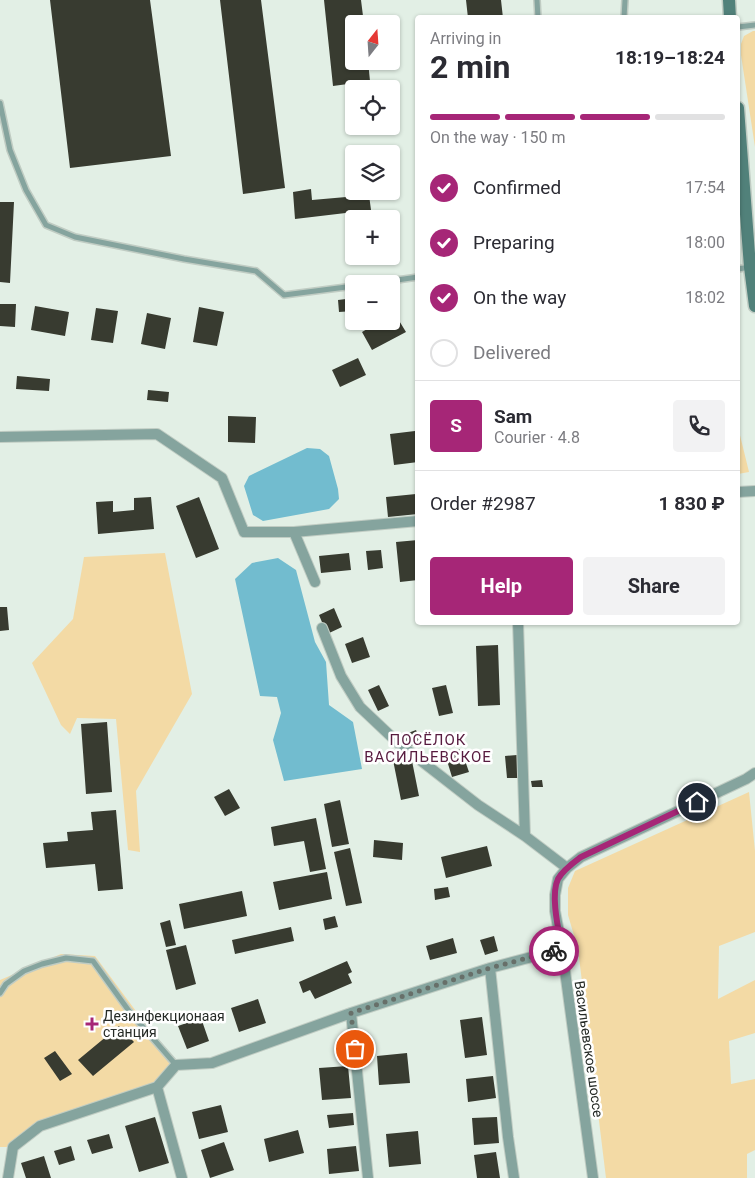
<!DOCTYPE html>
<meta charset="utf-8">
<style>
body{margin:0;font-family:Roboto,sans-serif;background:#f2f2f3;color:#2b2b33;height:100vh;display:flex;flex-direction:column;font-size:19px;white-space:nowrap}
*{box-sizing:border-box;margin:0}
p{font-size:16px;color:#7c7c81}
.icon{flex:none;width:28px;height:28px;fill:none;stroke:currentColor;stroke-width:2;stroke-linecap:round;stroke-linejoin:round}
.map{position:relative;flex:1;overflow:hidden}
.panel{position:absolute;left:415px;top:15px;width:325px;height:610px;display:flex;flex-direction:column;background:#fff;border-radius:5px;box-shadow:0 1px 4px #0004}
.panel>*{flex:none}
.needle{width:32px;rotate:17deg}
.fabs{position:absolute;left:345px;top:15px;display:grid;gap:10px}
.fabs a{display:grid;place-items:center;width:55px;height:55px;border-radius:5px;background:#fff;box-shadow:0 1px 4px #0004;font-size:25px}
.pin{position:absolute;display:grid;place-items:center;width:42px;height:42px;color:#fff;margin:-21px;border:2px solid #fff;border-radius:50%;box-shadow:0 1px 5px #0007}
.courier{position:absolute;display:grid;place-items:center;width:50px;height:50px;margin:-25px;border:4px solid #a62677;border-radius:50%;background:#fff;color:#222;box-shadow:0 1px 6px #0007}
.summary em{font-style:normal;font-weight:700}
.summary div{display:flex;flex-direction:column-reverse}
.summary{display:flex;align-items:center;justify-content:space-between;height:85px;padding:0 15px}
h1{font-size:32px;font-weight:700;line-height:38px}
.bar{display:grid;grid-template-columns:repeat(4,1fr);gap:8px 5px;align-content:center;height:60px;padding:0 15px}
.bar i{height:6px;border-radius:4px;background:#e1e1e2}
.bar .active{background:#a62677}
.bar p{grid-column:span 4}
.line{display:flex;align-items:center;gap:12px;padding:0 15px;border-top:1px solid #e1e1e2}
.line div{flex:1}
.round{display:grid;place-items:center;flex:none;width:52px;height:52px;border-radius:5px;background:#f2f2f3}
ol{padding:0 15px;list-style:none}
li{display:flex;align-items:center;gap:15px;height:55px}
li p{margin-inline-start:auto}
li .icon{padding:5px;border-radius:50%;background:#a62677;color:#fff;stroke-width:4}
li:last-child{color:#7c7c81}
li i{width:28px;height:28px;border:2px solid #e1e1e2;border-radius:50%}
.action{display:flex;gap:10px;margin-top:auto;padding:10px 15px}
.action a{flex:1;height:58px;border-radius:5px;background:#a62677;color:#fff;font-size:20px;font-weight:700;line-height:58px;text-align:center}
.action a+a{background:#f2f2f3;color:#2b2b33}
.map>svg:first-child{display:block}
</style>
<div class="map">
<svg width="755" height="1178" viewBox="0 0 755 1178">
<rect width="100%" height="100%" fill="#e2efe5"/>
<path fill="#f3daa5" d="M753,31H755V147L741,55V44L744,36Z
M738,427L749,472L738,474Z
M165,553L192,694L136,791L140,852L128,850L116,719L77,718L70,734L61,725L32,663L73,619L84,557Z
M749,792L755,851V932L719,946L718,999L755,980V1033L729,1041L731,1084L755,1079V1150L747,1154V1178H606L578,949L568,915V888L575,871Z
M61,954L95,956L176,1065L157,1087L40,1126L13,1147H0V980Z"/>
<path fill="#72bccf" d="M307,448L320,449L329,456L338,489L339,499L329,509L263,521L253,515L244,486L249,476Z
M278,558L296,570L315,642L326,662L329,705L353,722L362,769L284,781L273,740L281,713L277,697L260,696L235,579L252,563Z"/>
<path fill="#383b30" d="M50,0H150L171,156L70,168Z
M220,0H261L285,188L243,194Z
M324,0H361L364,24H354V61H368L370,81L333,86Z
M466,0H501L503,18H468Z
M311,189L312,200L369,195L371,210L295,219L293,192Z
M0,202H14L10,283L0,282Z
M354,298V311L339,312L338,300Z
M0,304H16L15,327L0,326Z
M35,306L69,312L65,336L31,330Z
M199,307L224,312L217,346L193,342Z
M96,308L118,311L113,343L91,340Z
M147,313L171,318L165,349L141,344Z
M395,314L406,332L372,350L362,332L381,321H391V316Z
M358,358L366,375L340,387L332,370Z
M17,376L50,379L49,391L16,389Z
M148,390L169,392L168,402L147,400Z
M228,416L256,417L255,443L228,442Z
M415,431L418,444V462L394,465L390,434Z
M416,494L418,514L388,517L386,497Z
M151,497L154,529L98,534L96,502L113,501V512L134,510V498Z
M199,497L219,549L196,558L176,506Z
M418,540V580L400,582L396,542Z
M381,550L383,568L368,570L366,551Z
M349,553L351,570L321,573L319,556Z
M0,607H7L9,630L0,631Z
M334,608L342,627L327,634L319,615Z
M363,637L370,657L352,663L345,644Z
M498,645L500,705L478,706L476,646Z
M379,685L389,706L378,711L368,690Z
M446,685L453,713L439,716L432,688Z
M107,722L112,792L86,794L81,724Z
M416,730L421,742L408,747L403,735Z
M461,749L469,772L452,777L445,754Z
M517,755L518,778H507L505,756Z
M411,756L419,796L401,800L393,760Z
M542,780L543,787H532L531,781Z
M229,789L240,808L225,816L214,797Z
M340,800L349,844L332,847L324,804Z
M116,810L123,889L98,891L95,864L46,868L43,843L68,841L67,832L93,830L91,812Z
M316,818L326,869L310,872L304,841L274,846L271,827Z
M374,840L403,843L402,860L373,857Z
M487,846L492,866L446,878L441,857Z
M350,848L362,903L346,906L334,852Z
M327,872L332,899L279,910L273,882Z
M448,887L450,897L435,900L434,889Z
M242,891L247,916L184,929L179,904Z
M335,916L338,927L325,930L323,919Z
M170,920L176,945L166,947L160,923Z
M291,927L294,941L235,954L232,940Z
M494,936L498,951L485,955L480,940Z
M453,938L457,953L430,960L426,946Z
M186,945L196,984L176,990L166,950Z
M347,961L352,972L348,974L352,983L315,999L310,990L303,993L299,982Z
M258,999L266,1023L239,1032L231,1008Z
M482,1017L487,1055L465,1058L460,1020Z
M201,1018L209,1041L187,1049L178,1026Z
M119,1026L134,1042L93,1076L78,1060Z
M55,1051L72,1074L60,1081L44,1058Z
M407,1053L410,1083L379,1085L377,1056Z
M348,1066L351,1098L322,1100L319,1068Z
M493,1076L496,1098L468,1102L466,1079Z
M221,1105L228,1132L199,1139L192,1112Z
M353,1113L354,1125L329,1128L327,1115Z
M155,1117L169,1163L139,1172L125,1126Z
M497,1117L499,1143L474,1145L472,1118Z
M298,1130L304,1153L269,1162L264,1139Z
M418,1131L421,1164L389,1167L386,1134Z
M109,1134L113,1148L92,1154L87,1140Z
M224,1142L234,1170L210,1178L201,1150Z
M71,1146L75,1160L59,1165L54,1151Z
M356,1146L359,1171L329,1174L327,1149Z
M496,1152L500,1178H477L474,1155Z
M44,1156L51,1178H26L21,1163Z"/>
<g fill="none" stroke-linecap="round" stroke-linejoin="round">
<g stroke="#c0ccc3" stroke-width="8">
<path id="lane" d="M537,0L538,18
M624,18L625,0
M738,27L755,25
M0,103L10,150L26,190L46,225L75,237L184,259L256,271L284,295L354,286
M738,269L750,267
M369,284L418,277
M0,993L6,984L24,971L42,964L66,958L93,961L129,1011L176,1065"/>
</g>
<g stroke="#c0ccc3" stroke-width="12">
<path id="street" d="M0,437L157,434L222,478L244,532H294L418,521
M738,492L755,491
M294,532L315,582
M518,622L525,836
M322,628L341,676L360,707L397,742L478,805L525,836L567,868
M490,968L508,1137L514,1178
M351,1013L368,1178
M157,1087L182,1178
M8,1178L13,1147L40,1126L157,1087L176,1065L212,1063L351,1013L490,968L562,949
M593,1178L562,949L555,911V895L558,879L567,868L581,857L746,779L755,773"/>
</g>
<g stroke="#c0ccc3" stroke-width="15">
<path id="secondary" d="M729,0L730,18
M738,108L750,267L755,306"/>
</g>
<use href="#lane" stroke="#85a49e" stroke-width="5"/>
<use href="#street" stroke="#85a49e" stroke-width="10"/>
<use href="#secondary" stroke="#51817a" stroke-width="12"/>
</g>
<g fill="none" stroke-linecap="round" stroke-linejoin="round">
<path stroke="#676f69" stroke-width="5" stroke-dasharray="0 9" d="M355,1049L351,1013L490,968L554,951"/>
<path stroke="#a62677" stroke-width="6" d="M554,951L562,949C559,932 550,895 558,879C563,870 573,863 581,857L697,802"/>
</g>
<path fill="#a62677" stroke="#fff" stroke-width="2" d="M89.5 1016.5h5v5h5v5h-5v5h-5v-5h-5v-5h5z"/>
<g text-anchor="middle" stroke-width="5" stroke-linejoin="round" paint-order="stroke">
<g font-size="14" fill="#252a26" stroke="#fff" text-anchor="start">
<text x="103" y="1021">Дезинфекционаая<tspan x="103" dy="16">станция</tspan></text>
</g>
<g font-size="14" fill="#252a26" stroke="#fff">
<text transform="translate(589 1049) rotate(82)" y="5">Васильевское шоссе</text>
</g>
<g font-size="15" letter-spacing="1" fill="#571b3f" stroke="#fff">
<text x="428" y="745">ПОСЁЛОК<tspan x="428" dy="17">ВАСИЛЬЕВСКОЕ</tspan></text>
</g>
</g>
</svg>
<div class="fabs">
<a><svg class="needle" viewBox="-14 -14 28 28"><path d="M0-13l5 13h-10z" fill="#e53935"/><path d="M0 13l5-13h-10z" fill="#7c7c81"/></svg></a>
<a><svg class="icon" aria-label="locate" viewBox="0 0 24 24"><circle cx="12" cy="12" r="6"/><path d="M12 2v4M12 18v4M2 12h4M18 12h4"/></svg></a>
<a><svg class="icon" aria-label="layers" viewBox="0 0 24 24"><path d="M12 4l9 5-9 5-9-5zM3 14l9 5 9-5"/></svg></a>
<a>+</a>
<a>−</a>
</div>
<div class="pin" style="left:355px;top:1049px;background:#ea580c"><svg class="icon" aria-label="bag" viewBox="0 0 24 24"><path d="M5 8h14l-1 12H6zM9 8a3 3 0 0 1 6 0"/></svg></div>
<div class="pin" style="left:697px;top:802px;background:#1f2937"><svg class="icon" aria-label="home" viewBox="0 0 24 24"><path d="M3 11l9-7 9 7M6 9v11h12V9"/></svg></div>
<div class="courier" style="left:554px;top:951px"><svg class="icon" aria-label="bike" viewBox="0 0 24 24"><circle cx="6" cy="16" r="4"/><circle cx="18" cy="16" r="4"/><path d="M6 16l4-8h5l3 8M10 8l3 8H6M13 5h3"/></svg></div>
<section class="panel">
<div class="summary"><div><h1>2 min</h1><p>Arriving in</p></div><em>18:19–18:24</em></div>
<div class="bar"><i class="active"></i><i class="active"></i><i class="active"></i><i></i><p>On the way · 150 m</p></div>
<ol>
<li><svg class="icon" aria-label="check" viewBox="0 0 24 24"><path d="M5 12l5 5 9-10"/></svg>Confirmed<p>17:54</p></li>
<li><svg class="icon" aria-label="check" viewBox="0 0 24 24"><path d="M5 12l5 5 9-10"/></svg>Preparing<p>18:00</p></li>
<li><svg class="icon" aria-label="check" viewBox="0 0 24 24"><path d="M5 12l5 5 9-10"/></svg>On the way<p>18:02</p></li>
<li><i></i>Delivered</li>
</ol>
<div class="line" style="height:90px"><b class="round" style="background:#a62677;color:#fff">S</b><div><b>Sam</b><p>Courier · 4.8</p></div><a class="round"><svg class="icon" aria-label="phone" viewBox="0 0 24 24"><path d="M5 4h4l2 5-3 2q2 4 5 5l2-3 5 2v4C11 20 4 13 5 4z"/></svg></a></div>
<div class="line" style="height:65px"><div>Order #2987</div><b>1 830 ₽</b></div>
<div class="action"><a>Help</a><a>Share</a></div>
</section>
</div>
